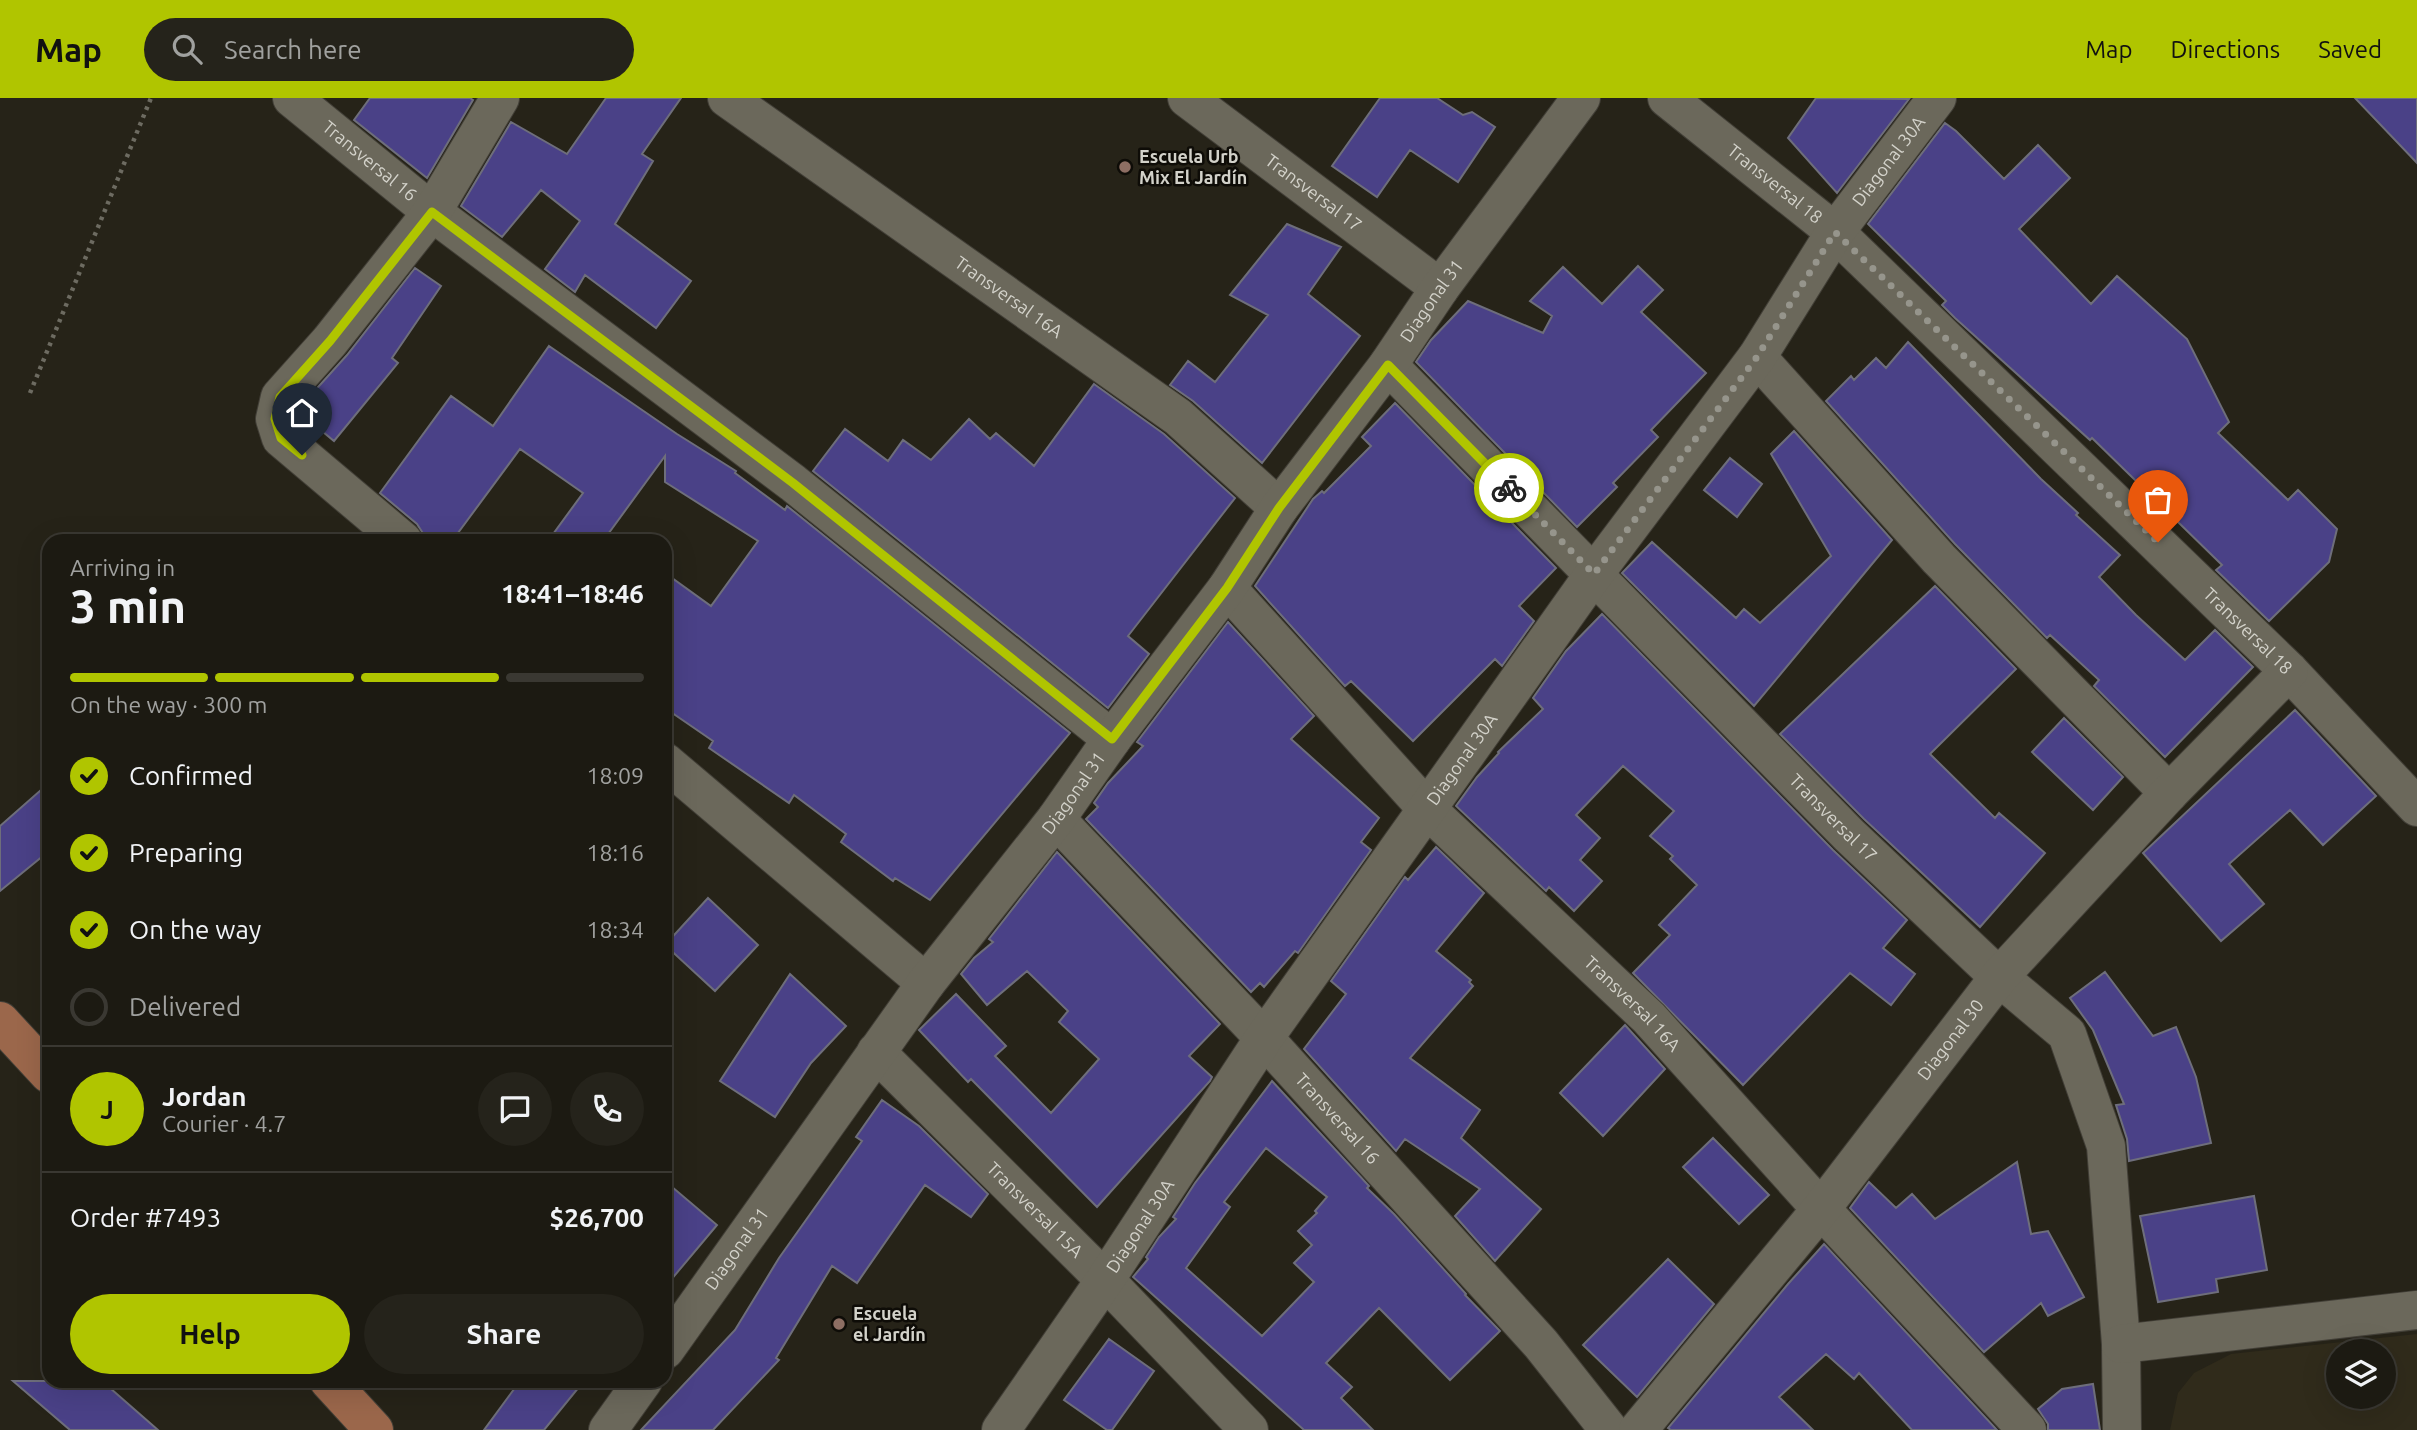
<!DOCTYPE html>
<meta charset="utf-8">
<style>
body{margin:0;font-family:Ubuntu,sans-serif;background:#25231b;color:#f1f3f6;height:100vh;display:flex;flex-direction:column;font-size:26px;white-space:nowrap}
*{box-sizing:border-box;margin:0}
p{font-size:23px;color:#a0a19f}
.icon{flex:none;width:38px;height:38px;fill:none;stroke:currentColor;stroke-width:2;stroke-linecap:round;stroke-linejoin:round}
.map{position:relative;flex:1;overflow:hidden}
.panel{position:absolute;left:42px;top:436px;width:630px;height:854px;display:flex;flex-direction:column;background:#1c1a12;border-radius:21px;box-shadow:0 7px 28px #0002,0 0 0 2px #3a3832}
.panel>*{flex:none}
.tools{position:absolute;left:2326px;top:1241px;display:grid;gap:14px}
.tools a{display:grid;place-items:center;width:70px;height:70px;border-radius:50%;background:#1c1a12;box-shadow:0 7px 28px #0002,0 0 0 2px #3a3832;font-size:35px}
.pin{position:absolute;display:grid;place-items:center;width:60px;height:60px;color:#fff;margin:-72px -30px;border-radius:50% 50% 50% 0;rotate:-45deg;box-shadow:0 0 7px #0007}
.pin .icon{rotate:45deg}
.courier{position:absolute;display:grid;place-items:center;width:70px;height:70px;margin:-35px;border:5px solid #b0c500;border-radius:50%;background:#fff;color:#222;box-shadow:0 2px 9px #0007}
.overview em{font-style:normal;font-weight:600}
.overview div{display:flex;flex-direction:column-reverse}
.overview{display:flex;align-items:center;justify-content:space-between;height:119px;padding:0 28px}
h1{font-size:46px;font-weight:600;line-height:52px}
.bar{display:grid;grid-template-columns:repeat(4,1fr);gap:10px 7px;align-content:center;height:84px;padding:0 28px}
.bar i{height:9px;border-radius:5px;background:#3a3832}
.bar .current{background:#b0c500}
.bar p{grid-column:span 4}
.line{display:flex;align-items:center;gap:18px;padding:0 28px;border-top:2px solid #3a3832}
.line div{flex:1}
.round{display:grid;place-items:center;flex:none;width:74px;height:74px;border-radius:37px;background:#25231b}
ol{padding:0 28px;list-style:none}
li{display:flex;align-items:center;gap:21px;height:77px}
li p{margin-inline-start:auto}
li .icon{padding:7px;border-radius:50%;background:#b0c500;color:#111;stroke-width:4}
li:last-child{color:#a0a19f}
li i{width:38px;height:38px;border:4px solid #3a3832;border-radius:50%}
.button{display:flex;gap:14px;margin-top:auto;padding:14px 28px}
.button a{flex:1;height:80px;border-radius:42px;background:#b0c500;color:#111;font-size:28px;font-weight:600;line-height:80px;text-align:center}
.button a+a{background:#25231b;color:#f1f3f6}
header{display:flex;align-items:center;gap:42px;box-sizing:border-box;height:98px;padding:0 35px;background:#b0c500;color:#111}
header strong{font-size:33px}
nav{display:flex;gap:38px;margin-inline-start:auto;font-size:24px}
.search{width:490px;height:63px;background:#25231b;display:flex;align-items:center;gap:18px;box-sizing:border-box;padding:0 24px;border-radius:38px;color:#a0a19f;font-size:26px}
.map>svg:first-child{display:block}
</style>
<header>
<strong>Map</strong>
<div class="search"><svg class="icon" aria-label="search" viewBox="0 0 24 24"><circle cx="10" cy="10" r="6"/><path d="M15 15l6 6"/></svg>Search here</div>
<nav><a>Map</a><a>Directions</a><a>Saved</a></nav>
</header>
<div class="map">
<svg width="2417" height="1332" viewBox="0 0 2417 1332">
<rect width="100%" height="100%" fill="#262318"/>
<path fill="#302b1b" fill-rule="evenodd" d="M2417,1236V1332H2170L2178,1295L2194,1275L2231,1256ZM2338,1253H2384V1298H2338Z"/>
<path fill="#4a4187" stroke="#6e6e7b" stroke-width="2" fill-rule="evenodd" d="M370,0H470L473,2L427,80L354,22Z
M606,0H681L642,56L653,63L615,126L691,183L656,230L585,177L575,194L545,171L580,123L541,92L502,139L461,108L511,24L567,56Z
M1380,0H1437L1463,17L1472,14L1495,29L1458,84L1410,52L1377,99L1332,68Z
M1816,0L1909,1L1837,95L1788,40Z
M2355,0H2417V65Z
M1945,25L1956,33L2004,81L2038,47L2070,80L2019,131L2091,206L2117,178L2187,241L2229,324L2218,335L2288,402L2298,392L2337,431L2329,464L2269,523L2216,472L2222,467L2092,340L2090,342L1955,220L1942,207L1946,203L1868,126Z
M1287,126L1341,149L1308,196L1360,238L1262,365L1193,303L1170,287L1188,263L1215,284L1268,217L1230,197Z
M1638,168L1663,192L1641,214L1706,275L1651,332L1658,339L1613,385L1617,389L1577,429L1416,264L1431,242L1468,203L1543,235L1552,218L1530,203L1563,169L1602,206Z
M415,170L441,188L392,260L398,265L334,343L299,314L300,309L347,257Z
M1908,244L2041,381L2078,415L2076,417L2120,457L2099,479L2136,517L2185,562L2215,532L2253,569L2165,659L2094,588L2099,582L2050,537L2047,540L1955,446L1826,303L1851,278L1854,282L1876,260L1886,270Z
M549,248L677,336L736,373L735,375L785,412L787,408L1070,635L930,802L895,780L893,783L841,744L846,736L794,697L789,705L709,650L713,643L665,610V475L711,508L758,443L665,384V358L603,443H548L583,395L520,351L452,443H432L424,437L417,426L380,395L451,298L493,328Z
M1094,286L1164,336L1235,400L1128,538L1149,556L1108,610L813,373L845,331L888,363L903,342L931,362L969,321L990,341L996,335L1034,368Z
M1395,305L1556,470L1519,508L1534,523L1502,568L1495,561L1413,643L1351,583L1345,588L1255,488L1313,401L1322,393L1324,395L1371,348L1362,339Z
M1794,333L1892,442L1754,608L1622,475L1652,444L1736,520L1744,511L1760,525L1831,458L1771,356Z
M1730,360L1762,386L1737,419L1704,392Z
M1935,488L2016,571L1930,656L1995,720L1999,715L2045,755L1980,829L1864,721L1780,636Z
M1602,516L1833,752L1907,822L1883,850L1915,876L1891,907L1850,875L1743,987L1633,875L1670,837L1659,827L1697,787L1670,761L1673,758L1650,738L1674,713L1623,668L1576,717L1600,740L1580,762L1602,783L1574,813L1549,789L1546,793L1456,708L1477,679L1499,655L1498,654L1543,611L1533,600L1566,553Z
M1228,524L1314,618L1291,641L1379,720L1361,744L1371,752L1298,855L1295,853L1264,889L1260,885L1251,894L1086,721L1098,709L1094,705L1108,685L1143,648L1137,644Z
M2295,612L2376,698L2323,747L2290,712L2229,766L2264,806L2221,843L2143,755Z
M2064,620L2123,679L2093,712L2032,654Z
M49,685V753L0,793V728Z
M1436,749L1484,795L1436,853L1471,882L1469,884L1473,888L1410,960L1480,1012L1461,1040L1541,1111L1495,1163L1455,1118L1480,1091L1405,1041L1396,1053L1304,951L1346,896L1331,883L1405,779L1408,782Z
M1057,754L1220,926L1189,958L1212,979L1210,983L1097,1109L971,981L968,984L919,932L956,896L1006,948L995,958L1051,1015L1099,961L1059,924L1068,913L1027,873L987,907L961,876L974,860L993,844L989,841Z
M708,800L758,847L715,893L665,847Z
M2105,874L2153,938L2176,929L2196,979L2211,1045L2129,1063L2127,1041L2116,1007L2124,1006L2093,932L2070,900Z
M790,876L846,928L811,965L775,1019L720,983Z
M1625,927L1665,971L1603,1038L1560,995Z
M1272,983L1369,1088L1367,1090L1394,1116L1466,1196L1465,1197L1500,1233L1450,1282L1379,1210L1326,1265L1352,1289L1341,1300L1373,1332H1304L1133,1179L1148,1161L1146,1159L1159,1139L1176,1121L1173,1119L1195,1085ZM1266,1050L1327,1099L1315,1113L1317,1115L1298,1133L1312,1147L1294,1165L1314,1184L1262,1238L1186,1170L1230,1109L1224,1104Z
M882,1002L919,1028L988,1096L971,1119L925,1087L857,1185L832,1168L776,1260L779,1262L713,1332H641L735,1232L779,1160L862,1043L856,1039Z
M1713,1040L1769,1097L1739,1126L1683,1069Z
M2017,1064L2031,1136L2048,1133L2084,1199L2048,1218L2041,1205L1984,1254L1850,1110L1869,1084L1896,1110L1912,1096L1935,1121Z
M665,1083L717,1127L665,1189Z
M2254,1098L2267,1172L2216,1181L2218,1194L2158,1204L2140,1118Z
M1824,1146L1997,1332H1912L1859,1275L1854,1281L1826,1256L1779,1299L1813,1332H1671L1668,1330L1788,1186Z
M1668,1161L1714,1206L1637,1299L1583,1247Z
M1109,1241L1154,1273L1112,1332H1107L1064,1302Z
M13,1283H102L158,1332H70Z
M520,1283H584L544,1332H484Z
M2093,1286L2100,1332H2048V1326L2038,1311L2062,1291Z"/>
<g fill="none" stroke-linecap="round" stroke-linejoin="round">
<g stroke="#423f37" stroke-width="40">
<g id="minor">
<path id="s1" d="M292,0L432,114L793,385L1112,641"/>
<path id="s2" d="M727,0L1178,319L1279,410"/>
<path id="s3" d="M1187,0L1440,190"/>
<path id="s4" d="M1667,0L1835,134L2289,573L2417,709"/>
<path d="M1757,259L1939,461L2169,695"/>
<path id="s5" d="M1388,267L1849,737L1999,879L2067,936L2106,1048L2121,1246L2122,1332"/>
<path d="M403,443L281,340L275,321L280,299L330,243L432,114L500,0"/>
<path id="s6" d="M1227,490L1428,712L1649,920L1821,1111L2027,1332"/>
<path d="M665,664L926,885"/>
<path id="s7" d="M1056,721L1264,940L1541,1246L1609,1332"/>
<path id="s8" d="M876,954L1105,1182L1249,1332"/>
<path d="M2121,1246L2417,1212"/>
<path id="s9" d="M665,1252L926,885L1056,721L1112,641L1227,490L1279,410L1388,267L1440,190L1581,0"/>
<path d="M608,1332L643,1283"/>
<path id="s10" d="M1001,1332L1105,1182L1264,940L1594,476L1757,259L1835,134L1937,0"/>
<path id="s11" d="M1638,1332L1821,1111L1999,879L2169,695L2289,573"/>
</g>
</g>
<g stroke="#423f37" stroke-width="40">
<path id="major" d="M0,923L49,976
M329,1283L374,1332"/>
</g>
<path stroke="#6d6b61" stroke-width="4.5" stroke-dasharray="3.5 5" stroke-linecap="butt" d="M30,295L151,0"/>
<use href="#minor" stroke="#6b685b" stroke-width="38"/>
<use href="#major" stroke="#9b674b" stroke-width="38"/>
</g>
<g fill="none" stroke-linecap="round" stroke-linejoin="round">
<path stroke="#96958c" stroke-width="7" stroke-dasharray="0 12.6" d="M1509,390L1594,476L1757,259L1835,134L2158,444"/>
<path stroke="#b0c500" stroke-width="9" d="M302,357L281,340L275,321L280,299L330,243L432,114L793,385L1112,641L1227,490L1279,410L1388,267L1509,390"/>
</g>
<g fill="#8d6e63" stroke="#0e0c07" stroke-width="2.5">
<circle cx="1125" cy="69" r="7"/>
<circle cx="839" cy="1226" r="7"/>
</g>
<g text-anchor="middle" stroke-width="5" stroke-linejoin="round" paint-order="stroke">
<g font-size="18" font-weight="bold" fill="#d3d2ca" stroke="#0e0c07" text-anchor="start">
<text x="1139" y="65">Escuela Urb<tspan x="1139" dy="21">Mix El Jardín</tspan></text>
<text x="853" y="1222">Escuela<tspan x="853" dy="21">el Jardín</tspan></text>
</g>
<g font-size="18" fill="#d3d2ca" stroke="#0e0c07">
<text dy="6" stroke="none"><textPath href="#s1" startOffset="100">Transversal 16</textPath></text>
<text dy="6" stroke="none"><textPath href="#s10" startOffset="1549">Diagonal 30A</textPath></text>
<text dy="6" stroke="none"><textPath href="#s4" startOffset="138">Transversal 18</textPath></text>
<text dy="6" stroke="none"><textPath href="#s3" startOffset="158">Transversal 17</textPath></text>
<text dy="6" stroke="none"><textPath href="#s2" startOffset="345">Transversal 16A</textPath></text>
<text dy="6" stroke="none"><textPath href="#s9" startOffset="1300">Diagonal 31</textPath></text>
<text dy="6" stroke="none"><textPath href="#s4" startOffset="789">Transversal 18</textPath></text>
<text dy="6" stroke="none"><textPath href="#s10" startOffset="814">Diagonal 30A</textPath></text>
<text dy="6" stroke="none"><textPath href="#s9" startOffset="691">Diagonal 31</textPath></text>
<text dy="6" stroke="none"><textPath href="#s5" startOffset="635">Transversal 17</textPath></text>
<text dy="6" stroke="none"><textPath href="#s6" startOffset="581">Transversal 16A</textPath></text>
<text dy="6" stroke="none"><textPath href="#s11" startOffset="500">Diagonal 30</textPath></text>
<text dy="6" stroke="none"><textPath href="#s7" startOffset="411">Transversal 16</textPath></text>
<text dy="6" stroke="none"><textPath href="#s8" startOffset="224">Transversal 15A</textPath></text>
<text dy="6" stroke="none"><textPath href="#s10" startOffset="247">Diagonal 30A</textPath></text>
<text dy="6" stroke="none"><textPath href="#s9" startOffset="124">Diagonal 31</textPath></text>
</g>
</g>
</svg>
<div class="tools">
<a><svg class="icon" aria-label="layers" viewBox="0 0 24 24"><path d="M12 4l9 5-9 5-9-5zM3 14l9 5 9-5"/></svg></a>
</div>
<div class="pin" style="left:2158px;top:444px;background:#ea580c"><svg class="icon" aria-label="bag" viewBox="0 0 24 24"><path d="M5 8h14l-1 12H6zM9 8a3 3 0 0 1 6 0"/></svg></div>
<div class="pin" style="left:302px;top:357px;background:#1f2937"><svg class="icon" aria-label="home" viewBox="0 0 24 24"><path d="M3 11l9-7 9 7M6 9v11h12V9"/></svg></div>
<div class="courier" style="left:1509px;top:390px"><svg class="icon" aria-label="bike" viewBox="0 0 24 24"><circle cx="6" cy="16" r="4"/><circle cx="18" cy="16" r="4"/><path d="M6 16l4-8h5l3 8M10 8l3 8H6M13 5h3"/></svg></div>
<section class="panel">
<div class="overview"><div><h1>3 min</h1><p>Arriving in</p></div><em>18:41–18:46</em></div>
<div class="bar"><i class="current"></i><i class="current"></i><i class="current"></i><i></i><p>On the way · 300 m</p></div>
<ol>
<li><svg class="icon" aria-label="check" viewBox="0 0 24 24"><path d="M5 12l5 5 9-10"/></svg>Confirmed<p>18:09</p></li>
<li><svg class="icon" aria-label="check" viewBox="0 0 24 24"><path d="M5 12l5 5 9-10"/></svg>Preparing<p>18:16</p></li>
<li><svg class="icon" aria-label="check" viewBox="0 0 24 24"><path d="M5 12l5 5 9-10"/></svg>On the way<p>18:34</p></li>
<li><i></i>Delivered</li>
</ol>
<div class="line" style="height:126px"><b class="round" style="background:#b0c500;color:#111">J</b><div><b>Jordan</b><p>Courier · 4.7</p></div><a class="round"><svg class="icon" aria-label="chat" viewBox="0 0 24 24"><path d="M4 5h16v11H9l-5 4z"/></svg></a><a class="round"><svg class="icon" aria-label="phone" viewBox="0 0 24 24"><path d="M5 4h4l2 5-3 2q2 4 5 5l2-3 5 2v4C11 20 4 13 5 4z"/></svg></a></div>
<div class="line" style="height:91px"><div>Order #7493</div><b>$26,700</b></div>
<div class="button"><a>Help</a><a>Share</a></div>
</section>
</div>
